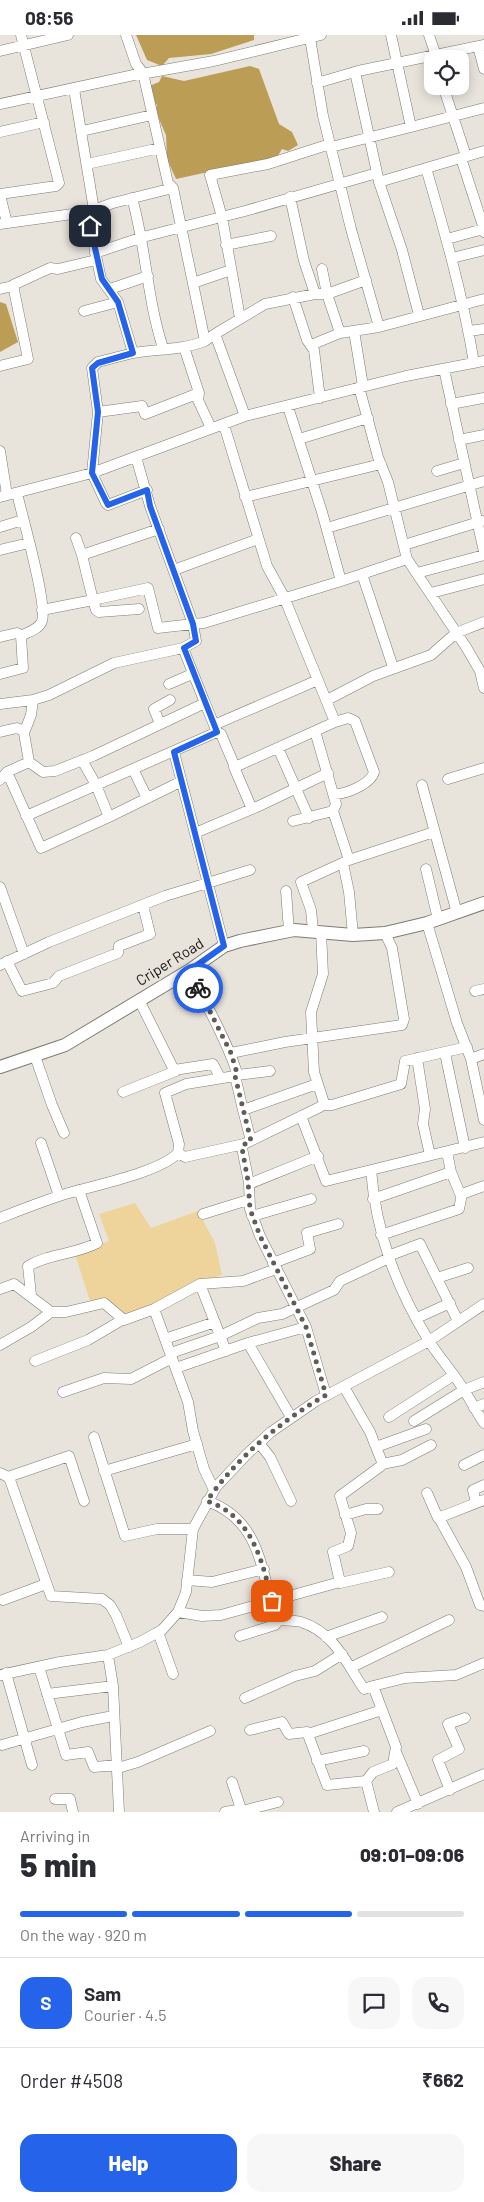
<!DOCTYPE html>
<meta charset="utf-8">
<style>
body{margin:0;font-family:Barlow,sans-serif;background:#f7f7f7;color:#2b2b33;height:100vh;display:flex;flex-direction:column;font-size:19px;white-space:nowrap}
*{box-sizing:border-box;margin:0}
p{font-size:16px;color:#7c7c81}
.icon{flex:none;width:28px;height:28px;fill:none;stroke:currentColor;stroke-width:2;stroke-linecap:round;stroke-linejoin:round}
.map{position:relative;height:1777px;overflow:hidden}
.details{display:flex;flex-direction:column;background:#fff;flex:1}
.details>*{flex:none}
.fabs{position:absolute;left:424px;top:15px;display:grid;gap:10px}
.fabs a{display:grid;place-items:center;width:45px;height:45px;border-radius:10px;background:#fff;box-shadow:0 2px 12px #0003;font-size:25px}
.pin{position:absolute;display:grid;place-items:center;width:42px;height:42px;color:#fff;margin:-21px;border-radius:10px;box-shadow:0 2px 8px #0006}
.courier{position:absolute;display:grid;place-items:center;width:50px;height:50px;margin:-25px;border:4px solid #2563eb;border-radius:50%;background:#fff;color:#222;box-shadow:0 1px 6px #0007}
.headline em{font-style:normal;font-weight:800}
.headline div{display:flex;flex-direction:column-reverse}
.headline{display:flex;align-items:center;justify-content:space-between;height:85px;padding:0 20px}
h1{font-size:32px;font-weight:800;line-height:38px}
.bar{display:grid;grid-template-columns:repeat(4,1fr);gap:8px 5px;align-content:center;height:60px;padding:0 20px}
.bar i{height:6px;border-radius:4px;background:#e1e1e2}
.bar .selected{background:#2563eb}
.bar p{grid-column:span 4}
.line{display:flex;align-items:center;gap:12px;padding:0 20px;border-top:1px solid #e1e1e2}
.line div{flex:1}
.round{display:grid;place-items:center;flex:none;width:52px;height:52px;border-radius:15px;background:#f7f7f7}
.cta{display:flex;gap:10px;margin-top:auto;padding:10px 20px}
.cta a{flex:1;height:58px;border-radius:15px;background:#2563eb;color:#fff;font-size:20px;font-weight:800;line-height:58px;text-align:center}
.cta a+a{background:#f7f7f7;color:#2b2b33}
.status{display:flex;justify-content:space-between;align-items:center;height:35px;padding:0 25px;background:#fff;direction:ltr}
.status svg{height:14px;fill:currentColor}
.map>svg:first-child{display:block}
</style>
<div class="status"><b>08:56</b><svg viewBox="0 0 49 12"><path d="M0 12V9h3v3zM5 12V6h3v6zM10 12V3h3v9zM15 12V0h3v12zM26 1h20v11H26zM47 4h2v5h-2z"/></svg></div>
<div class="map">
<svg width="484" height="1777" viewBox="0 0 484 1777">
<rect width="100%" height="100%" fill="#e8e4dc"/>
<path fill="#eed49a" d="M135,1168L151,1193L198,1176L215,1208L222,1240L192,1249L161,1270L122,1279L105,1264L90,1266L75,1219L109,1206L99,1179Z"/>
<path fill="#bc9d56" d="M136,0H254V5L211,19L169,23L162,31L147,25Z
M250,31L259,34L279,89L292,97L298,110L288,116L282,114L274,127L231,132L176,144L167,124L166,100L155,75L157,70L150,63L147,52L159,47L162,41L184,46Z
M0,267L6,269L18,307L0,317Z"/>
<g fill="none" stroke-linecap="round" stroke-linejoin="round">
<g stroke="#7f7c74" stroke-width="11">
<path id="minor" d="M126,0L136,29L143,38H147L214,26L321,0
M391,0L411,92L484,73
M429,0L437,24
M310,3L323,81L351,194L379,292
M478,11L484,34
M0,16L68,0
M355,37L379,147L402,215L419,280
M317,48L358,36L484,10
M443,51L466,121
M74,54L94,175
M0,69L143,38L168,148L173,153L205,306L215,299L245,381
M82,96L152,80
M0,97L44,87
M331,112L411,92
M461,123L484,194
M87,129L160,113
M426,133C445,198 463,261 474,328
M379,147L484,116
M0,159L56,151L59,148L21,0
M0,160L7,188
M290,162L304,226L315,259H327L366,245
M132,163C146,212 147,264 163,313
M88,177L113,168L173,153
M0,189L87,177L101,244L118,267L133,318C157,314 182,315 205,306
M447,204L483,194L484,197
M226,210L271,201
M95,218L143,202L245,176L377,138
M452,223L484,215
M322,234L327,259L340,298
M193,248L231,235
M0,254L13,251
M110,254L148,241
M293,262L307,305L314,315L320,363
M84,276L118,267
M240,283L222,182L210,140L268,129L330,109
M354,296L363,351
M469,296L484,294
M215,299L265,269L315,259
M311,310L340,298L379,292L484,264
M184,312L199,358L198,365L211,393
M0,331L28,324L13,250L50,233L58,234L96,225
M444,334L484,517
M359,352L378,422L388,447L407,524L466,612L480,636L484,653
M451,369L484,363
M288,372L322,477L341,546L407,524
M98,377L92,333L98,327L133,318
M224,390L267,531L284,562L335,687L315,696L336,769L333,776L349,825L301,847L311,875L313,895
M299,404L368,383
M459,405L484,400
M0,416L7,460
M136,422L150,471L193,589L204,588L341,546
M437,436L464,428
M147,455L108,470L106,468L92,438L98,377L142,371L145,379L199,358
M0,462L92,438L245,381L406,341L484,326
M245,462L381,429
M0,492L23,485
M327,493L484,446
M76,503L82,520L159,494
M404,510L482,486
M0,515L29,508
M174,535L258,504
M417,538L484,520
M362,539L393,632
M431,558L484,544
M93,565L148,553L158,593L193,589L196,606L183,613
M93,565L96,575L99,577L139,574
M42,575L93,565L82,520
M0,602L17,598L21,600
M183,613L205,668L93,721L55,736L43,737L29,727L24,698L31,680L33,665L49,660L114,628Z
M0,639L23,633L21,601C27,597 39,595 42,586C48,570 22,481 17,458
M169,649L192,639
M327,665L373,641L431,620L456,598L484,587
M0,669L33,665
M160,689L154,674L170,665
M214,690L318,645
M0,697L17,693L24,696
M217,697L221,699L235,732L315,696
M278,713L309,783
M174,717L224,911
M82,725L96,750L109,782L180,747
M234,732L252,774
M133,734L147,763
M7,737L41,813L109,782
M448,744L484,733
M0,745L7,737L29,727
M422,750L457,878
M333,759C345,760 371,749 374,737L355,686L348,683L335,687
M26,781L217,697L205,668
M293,786L333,776
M195,798L259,771L328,738
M349,825L434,797
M343,828L349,857L353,900
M426,834L438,884
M0,852L24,919
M286,856L289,896
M427,888L457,988L471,1024L484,1085
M321,897L323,939L311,977L314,1037L324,1068L320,1072L244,1109L242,1113L249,1148L250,1174L260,1201L306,1292L326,1360
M7,926L22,956L53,948L59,941L118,918L119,911L150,899L143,870
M0,930L49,907L165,861L250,835
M475,956L484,954
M139,965L174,1035L213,1029L220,1042
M231,1018L285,1007L402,990L404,984L392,913L385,898
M445,1018L465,1113
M35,1021L52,1070L64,1098
M417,1023L425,1074L423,1089L430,1120
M471,1024L484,1019
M237,1040L270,1036
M235,1041L243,1075
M123,1057L176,1036
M323,1070H332L401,1049L405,1026L467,1012
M301,1081L326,1146L371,1135C376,1198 396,1252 429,1306C439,1322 452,1336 462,1352C470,1364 476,1376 484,1388
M251,1106L243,1075L317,1049
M41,1108L59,1161
M447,1117L451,1137L461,1161
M178,1118L185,1122L244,1109
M371,1135L484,1107
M249,1149L318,1121
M373,1164L451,1137
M203,1179L248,1165
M252,1181L311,1164
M0,1183C20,1175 41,1167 62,1160C91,1151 159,1138 178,1118L179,1109L165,1058L186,1049L235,1041L237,1038C226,1002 205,970 190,935
M381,1200L459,1174L462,1159L484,1151
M388,1221L420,1209L458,1286
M273,1228L310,1214L307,1198L338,1189
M437,1243L468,1233
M200,1249L226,1316
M0,1254L14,1249L51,1277H66L104,1268L124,1285L154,1274L200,1249L243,1246L276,1234
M31,1260L28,1231C50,1218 74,1220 97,1208L79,1155
M154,1274L188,1367L193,1396L204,1434L214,1455
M417,1283L450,1268
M165,1304L215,1287
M248,1308L306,1292
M0,1310L31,1292L51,1277
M171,1318L220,1301L258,1283L282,1279L334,1255L340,1246L389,1223
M35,1326L88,1305L122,1285
M176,1333L248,1308L291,1382
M63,1357L104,1343L131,1344L172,1323
M474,1373L484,1369
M389,1382L454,1340
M414,1386L464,1355L484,1347
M94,1402L125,1501L157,1494H193
M259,1408L270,1422L291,1466
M376,1412L426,1394
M382,1429L402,1425L431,1410
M464,1430L484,1420
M104,1436L197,1409
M0,1438L8,1442L10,1445L51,1561L102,1564L110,1570L116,1580L129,1612
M8,1442L69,1421L84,1466
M427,1458L438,1483L484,1465
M207,1466C263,1486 260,1538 277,1585C285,1586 293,1585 301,1587C334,1597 347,1629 364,1654L373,1651
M476,1468L473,1455L484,1450
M345,1480L366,1474H378
M439,1483L466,1532L480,1570L484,1571
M187,1545L212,1547L264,1534
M340,1548L389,1537
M3,1565L46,1549
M178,1577L202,1581L221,1580L340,1547L333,1517L348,1511L351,1498L340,1461L381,1431L382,1427L370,1397L344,1352
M158,1597L173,1639
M240,1601L275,1590L278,1586
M326,1602L382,1582
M108,1620L113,1651L119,1777
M39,1632L66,1720L88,1717L94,1732L118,1730
M352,1632L449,1585
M6,1638L32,1730
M0,1640L60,1627L108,1620L140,1607L162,1595L178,1577L186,1557L193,1494L216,1452L246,1420L271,1397L316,1366L429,1306L484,1269
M47,1659L113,1651
M245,1663L295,1641L315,1636L342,1619
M250,1695L282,1687L289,1699L307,1697L327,1750L366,1746L373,1737L393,1729L396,1712L373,1651L405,1643L456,1640L484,1628
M308,1699L382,1675
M2,1710L82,1687L113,1681
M396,1717L418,1769
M317,1726L364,1716
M118,1733L138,1727L210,1696
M366,1746L374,1777
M232,1747L242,1777
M450,1755L438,1725L459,1714L448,1689L465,1683
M55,1764H70L73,1777
M242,1776L278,1767
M225,1777L237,1775L242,1777
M397,1777L484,1739"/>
</g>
<g stroke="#7f7c74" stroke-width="14">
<path id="major" d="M0,1032L65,1010L190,935L224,911L240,906L294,895L353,900L385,898L427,888L484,868"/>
</g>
<use href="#minor" stroke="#fff" stroke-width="10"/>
<use href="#major" stroke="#fff" stroke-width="12"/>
</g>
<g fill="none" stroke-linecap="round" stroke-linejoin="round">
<path stroke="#605d59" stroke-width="5" stroke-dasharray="0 9" d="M198,953L231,1018L237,1038L235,1041L251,1106L243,1110L242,1113L248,1146L250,1174L260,1201L306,1292L326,1360C281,1386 237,1422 207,1466C252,1481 262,1525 272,1566"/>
<path stroke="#2563eb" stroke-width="6" d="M90,191L102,244L118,267L133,318L98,328L92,333L98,377L92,438L108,470L147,455L150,471L193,589L196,606L184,613L217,697L174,717L224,911L190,935L198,953"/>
</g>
<g text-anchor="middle" stroke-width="4" stroke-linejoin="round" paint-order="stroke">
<g font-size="15" fill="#171513" stroke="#e8e4dc">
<text transform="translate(170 927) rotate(-32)" y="5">Criper Road</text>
</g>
</g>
</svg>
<div class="fabs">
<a><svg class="icon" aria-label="locate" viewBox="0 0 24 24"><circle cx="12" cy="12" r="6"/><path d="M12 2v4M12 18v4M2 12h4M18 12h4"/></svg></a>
</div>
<div class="pin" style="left:272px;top:1566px;background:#ea580c"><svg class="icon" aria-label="bag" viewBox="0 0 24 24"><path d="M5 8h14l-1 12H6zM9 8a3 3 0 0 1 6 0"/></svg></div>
<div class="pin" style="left:90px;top:191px;background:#1f2937"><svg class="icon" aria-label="home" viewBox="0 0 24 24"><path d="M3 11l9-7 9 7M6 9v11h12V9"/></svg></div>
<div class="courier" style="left:198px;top:953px"><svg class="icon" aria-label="bike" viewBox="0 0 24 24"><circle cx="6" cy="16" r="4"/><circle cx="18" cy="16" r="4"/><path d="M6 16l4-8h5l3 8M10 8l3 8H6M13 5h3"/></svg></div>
</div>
<section class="details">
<div class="headline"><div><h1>5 min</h1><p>Arriving in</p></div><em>09:01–09:06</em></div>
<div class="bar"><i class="selected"></i><i class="selected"></i><i class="selected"></i><i></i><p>On the way · 920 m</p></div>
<div class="line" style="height:90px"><b class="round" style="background:#2563eb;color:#fff">S</b><div><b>Sam</b><p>Courier · 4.5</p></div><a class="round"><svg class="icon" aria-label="chat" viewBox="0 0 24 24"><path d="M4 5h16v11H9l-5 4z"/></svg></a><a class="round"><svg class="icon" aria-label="phone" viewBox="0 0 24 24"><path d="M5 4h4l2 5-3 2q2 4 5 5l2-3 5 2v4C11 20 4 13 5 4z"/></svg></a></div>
<div class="line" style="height:65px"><div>Order #4508</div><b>₹662</b></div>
<div class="cta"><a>Help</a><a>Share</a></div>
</section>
